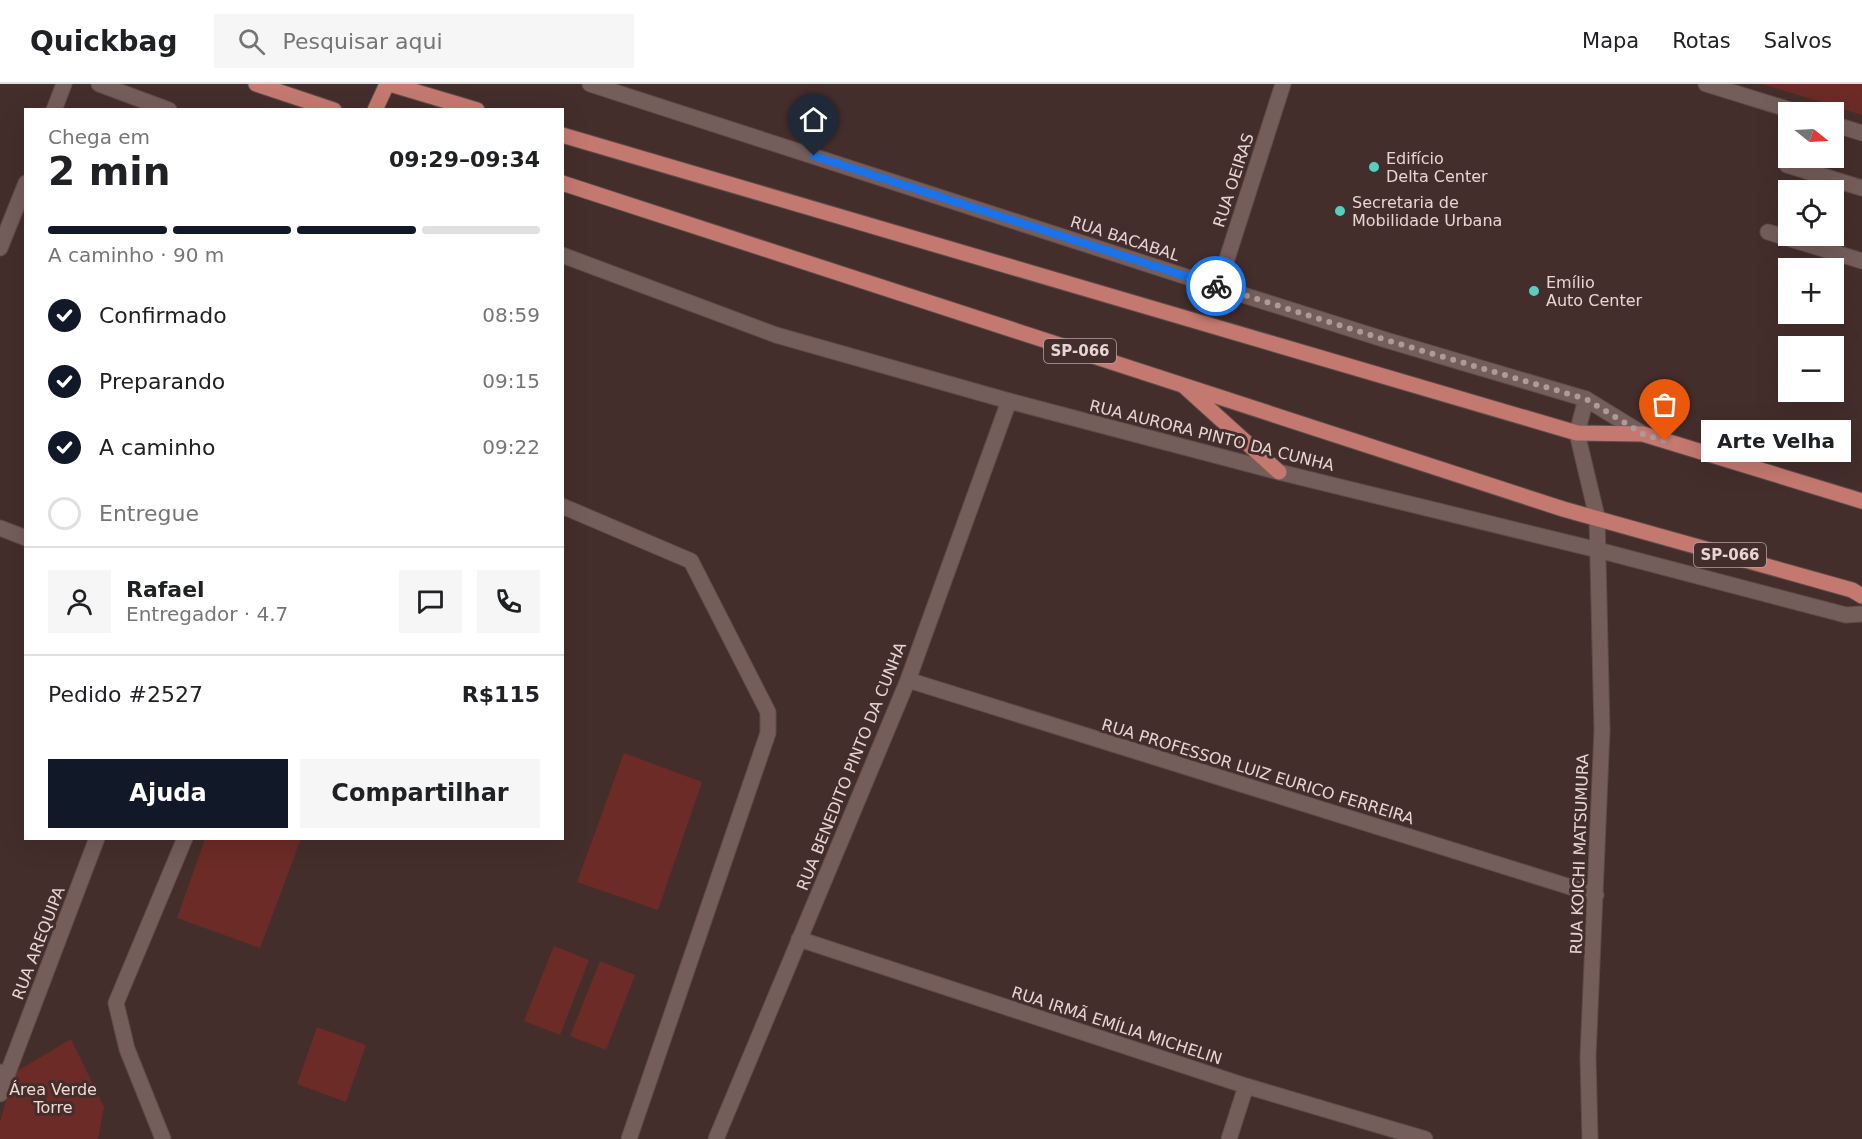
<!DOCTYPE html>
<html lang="pt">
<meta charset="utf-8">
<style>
body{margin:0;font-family:"DejaVu Sans",sans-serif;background:#f6f6f6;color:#202124;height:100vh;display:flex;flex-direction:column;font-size:22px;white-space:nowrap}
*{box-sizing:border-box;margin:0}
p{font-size:20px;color:#757577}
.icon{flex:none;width:33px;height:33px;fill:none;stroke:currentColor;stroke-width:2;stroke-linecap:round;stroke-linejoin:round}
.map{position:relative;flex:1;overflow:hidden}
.sheet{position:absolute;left:24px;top:24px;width:540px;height:732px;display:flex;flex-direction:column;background:#fff;border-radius:0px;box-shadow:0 6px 24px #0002}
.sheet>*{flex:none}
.needle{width:39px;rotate:108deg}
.controls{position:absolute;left:1778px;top:18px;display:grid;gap:12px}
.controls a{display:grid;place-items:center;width:66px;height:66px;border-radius:0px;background:#fff;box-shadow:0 6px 24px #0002;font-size:30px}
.pin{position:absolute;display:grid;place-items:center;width:51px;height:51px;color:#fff;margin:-62px -26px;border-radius:50% 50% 50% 0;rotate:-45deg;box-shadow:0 0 6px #0007}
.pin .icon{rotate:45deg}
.courier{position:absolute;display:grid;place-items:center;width:60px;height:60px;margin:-30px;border:4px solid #1a73e8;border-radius:50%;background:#fff;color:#222;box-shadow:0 2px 8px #0007}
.bubble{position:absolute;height:42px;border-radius:0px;background:#fff;box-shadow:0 6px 24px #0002;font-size:20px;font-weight:600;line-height:42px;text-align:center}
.headline em{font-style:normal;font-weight:600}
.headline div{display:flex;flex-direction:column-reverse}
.headline{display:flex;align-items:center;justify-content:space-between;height:102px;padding:0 24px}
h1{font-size:39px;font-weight:600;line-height:45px}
.bar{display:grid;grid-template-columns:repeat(4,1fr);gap:9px 6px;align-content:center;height:72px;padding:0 24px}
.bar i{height:8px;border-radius:4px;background:#e0e0e0}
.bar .current{background:#111827}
.bar p{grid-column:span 4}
.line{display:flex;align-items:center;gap:15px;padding:0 24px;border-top:2px solid #e0e0e0}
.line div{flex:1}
.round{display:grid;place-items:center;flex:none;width:63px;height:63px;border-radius:0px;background:#f6f6f6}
ol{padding:0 24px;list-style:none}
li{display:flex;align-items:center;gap:18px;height:66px}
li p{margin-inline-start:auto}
li .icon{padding:6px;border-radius:50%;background:#111827;color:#fff;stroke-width:4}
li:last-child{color:#757577}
li i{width:33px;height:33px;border:3px solid #e0e0e0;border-radius:50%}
.cta{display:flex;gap:12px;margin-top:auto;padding:12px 24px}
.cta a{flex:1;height:69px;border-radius:0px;background:#111827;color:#fff;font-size:24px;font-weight:600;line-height:69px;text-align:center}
.cta a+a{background:#f6f6f6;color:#202124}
header{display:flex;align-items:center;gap:36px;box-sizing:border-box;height:84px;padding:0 30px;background:#fff;border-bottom:2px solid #e0e0e0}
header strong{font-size:28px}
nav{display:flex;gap:33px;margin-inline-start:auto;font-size:21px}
.search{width:420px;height:54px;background:#f6f6f6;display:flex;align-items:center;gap:15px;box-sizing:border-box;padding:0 21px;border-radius:0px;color:#757577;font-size:22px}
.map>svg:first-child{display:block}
</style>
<header>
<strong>Quickbag</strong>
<div class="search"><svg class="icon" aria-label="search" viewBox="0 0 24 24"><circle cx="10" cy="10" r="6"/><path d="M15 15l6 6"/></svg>Pesquisar aqui</div>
<nav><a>Mapa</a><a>Rotas</a><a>Salvos</a></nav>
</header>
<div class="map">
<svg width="1862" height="1055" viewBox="0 0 1862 1055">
<rect width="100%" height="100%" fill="#442e2c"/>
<path fill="#6c2b26" d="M1762,0H1862V31L1769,2Z
M624,669L702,698L658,826L577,798Z
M205,755H301L260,864L177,834Z
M554,862L589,876L560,951L524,937Z
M600,877L635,891L606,966L570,952Z
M317,943L366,961L346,1018L297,1000Z
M71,955L104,1023L98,1055H0V1038L14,989Z"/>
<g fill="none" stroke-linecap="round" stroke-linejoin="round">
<g stroke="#5e4c4a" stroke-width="17">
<path id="lane" d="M1787,81L1862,104
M1768,148L1862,177
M562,422L691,477L768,628V649L629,1055
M163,1055L127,965L116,919L185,754"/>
</g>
<g stroke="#5e4c4a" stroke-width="17">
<path id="street" d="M1706,0L1797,28
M54,26L64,0
M1833,40L1862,49
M0,164L26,99
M1218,203L1283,0
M1586,315L1577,349L1597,433L1602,646L1588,973L1590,1055
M0,444L26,454
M908,596L1596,811
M799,855L1246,1002L1425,1055
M0,1010L7,991
M716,1055L908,596L1009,317
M1229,1055L1246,1002"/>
</g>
<g stroke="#5e4c4a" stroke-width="17">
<path id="secondary" d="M99,0L169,26
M590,0L1218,203L1386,256L1586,315L1643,350
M562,171L776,251L1009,317L1279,388L1598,466L1846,531L1862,530
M0,988L7,991L97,754"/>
</g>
<g stroke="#5e4c4a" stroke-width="17">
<path id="primary" d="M256,0L334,26
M390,0L477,26
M375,26L387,0
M562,51L1577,349L1643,350L1862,417
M562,99L1563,425L1852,506L1862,512
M1185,303L1279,388"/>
</g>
<use href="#lane" stroke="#755d5a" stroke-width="15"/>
<use href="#street" stroke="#755d5a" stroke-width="15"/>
<use href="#secondary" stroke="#755d5a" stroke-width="15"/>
<use href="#primary" stroke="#c47970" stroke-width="15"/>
</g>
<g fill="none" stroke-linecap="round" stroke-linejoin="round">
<path stroke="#ad9b99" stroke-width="6" stroke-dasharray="0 10.8" d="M1216,202L1386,256L1586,315L1643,350L1665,357"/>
<path stroke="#1a73e8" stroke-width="8" d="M814,72L1216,202"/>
</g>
<g fill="#58cec1" stroke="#442e2c" stroke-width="2">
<circle cx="1374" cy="83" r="6"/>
<circle cx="1340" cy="127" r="6"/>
<circle cx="1534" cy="207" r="6"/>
</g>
<g text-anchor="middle" stroke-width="6" stroke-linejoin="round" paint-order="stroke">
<g fill="#442e2c" stroke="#b5a4a2" stroke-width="1.5">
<rect x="1044" y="255" width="72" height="24" rx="4.5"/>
<rect x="1694" y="459" width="72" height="24" rx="4.5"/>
</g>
<g font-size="15" font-weight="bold" fill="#e5d6d4">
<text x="1080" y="272">SP-066</text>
<text x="1730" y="476">SP-066</text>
</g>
<g font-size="16" fill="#e5d6d4" stroke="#442e2c" text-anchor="start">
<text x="1386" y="80">Edifício<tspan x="1386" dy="18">Delta Center</tspan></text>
<text x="1352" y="124">Secretaria de<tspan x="1352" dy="18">Mobilidade Urbana</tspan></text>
<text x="1546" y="204">Emílio<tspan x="1546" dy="18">Auto Center</tspan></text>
</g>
<g font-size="16" fill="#e5d6d4" stroke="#442e2c">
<text transform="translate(1233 96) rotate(-72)" y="6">RUA OEIRAS</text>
<text transform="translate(1125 154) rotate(18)" y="6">RUA BACABAL</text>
<text transform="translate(1212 351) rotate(14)" y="6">RUA AURORA PINTO DA CUNHA</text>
<text transform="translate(851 682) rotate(-68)" y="6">RUA BENEDITO PINTO DA CUNHA</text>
<text transform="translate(1258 687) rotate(17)" y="6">RUA PROFESSOR LUIZ EURICO FERREIRA</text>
<text transform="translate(1579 770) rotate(-88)" y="6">RUA KOICHI MATSUMURA</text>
<text transform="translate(38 859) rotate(-69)" y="6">RUA AREQUIPA</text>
<text transform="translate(1117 941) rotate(18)" y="6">RUA IRMÃ EMÍLIA MICHELIN</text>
</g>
<g font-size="16" fill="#f1d9d6" stroke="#442e2c">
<text x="53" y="1011">Área Verde<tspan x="53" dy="18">Torre</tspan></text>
</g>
</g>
</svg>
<div class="controls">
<a><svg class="needle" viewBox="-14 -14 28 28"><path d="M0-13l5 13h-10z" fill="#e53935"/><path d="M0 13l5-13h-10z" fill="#757577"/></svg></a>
<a><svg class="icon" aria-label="locate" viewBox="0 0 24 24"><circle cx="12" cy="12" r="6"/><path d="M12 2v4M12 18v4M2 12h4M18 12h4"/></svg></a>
<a>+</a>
<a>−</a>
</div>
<div class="pin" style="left:1665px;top:357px;background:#ea580c"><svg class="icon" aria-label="bag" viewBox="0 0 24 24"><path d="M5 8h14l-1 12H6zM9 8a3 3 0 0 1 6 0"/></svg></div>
<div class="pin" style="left:814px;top:72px;background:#1f2937"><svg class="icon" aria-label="home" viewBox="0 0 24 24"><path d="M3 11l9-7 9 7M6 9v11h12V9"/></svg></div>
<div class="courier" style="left:1216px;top:202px"><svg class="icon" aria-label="bike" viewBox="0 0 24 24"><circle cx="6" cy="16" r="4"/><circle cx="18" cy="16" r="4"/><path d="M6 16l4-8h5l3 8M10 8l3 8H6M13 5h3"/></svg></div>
<div class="bubble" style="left:1701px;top:336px;width:150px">Arte Velha</div>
<section class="sheet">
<div class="headline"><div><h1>2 min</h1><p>Chega em</p></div><em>09:29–09:34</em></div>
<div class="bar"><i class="current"></i><i class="current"></i><i class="current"></i><i></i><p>A caminho · 90 m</p></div>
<ol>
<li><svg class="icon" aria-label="check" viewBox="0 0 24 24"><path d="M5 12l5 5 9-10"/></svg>Confirmado<p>08:59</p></li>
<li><svg class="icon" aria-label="check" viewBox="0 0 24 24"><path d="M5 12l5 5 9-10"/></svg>Preparando<p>09:15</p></li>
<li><svg class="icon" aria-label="check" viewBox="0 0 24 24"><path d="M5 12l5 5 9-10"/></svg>A caminho<p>09:22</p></li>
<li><i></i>Entregue</li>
</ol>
<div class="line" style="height:108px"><a class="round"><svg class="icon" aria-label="person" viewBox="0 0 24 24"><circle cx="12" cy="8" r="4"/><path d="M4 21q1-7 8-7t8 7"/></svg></a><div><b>Rafael</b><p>Entregador · 4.7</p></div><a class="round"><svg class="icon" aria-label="chat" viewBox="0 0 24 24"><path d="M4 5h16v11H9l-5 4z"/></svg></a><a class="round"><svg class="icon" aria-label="phone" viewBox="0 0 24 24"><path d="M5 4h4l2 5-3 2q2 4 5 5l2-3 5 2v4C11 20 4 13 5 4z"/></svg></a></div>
<div class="line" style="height:78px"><div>Pedido #2527</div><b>R$115</b></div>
<div class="cta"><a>Ajuda</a><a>Compartilhar</a></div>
</section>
</div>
